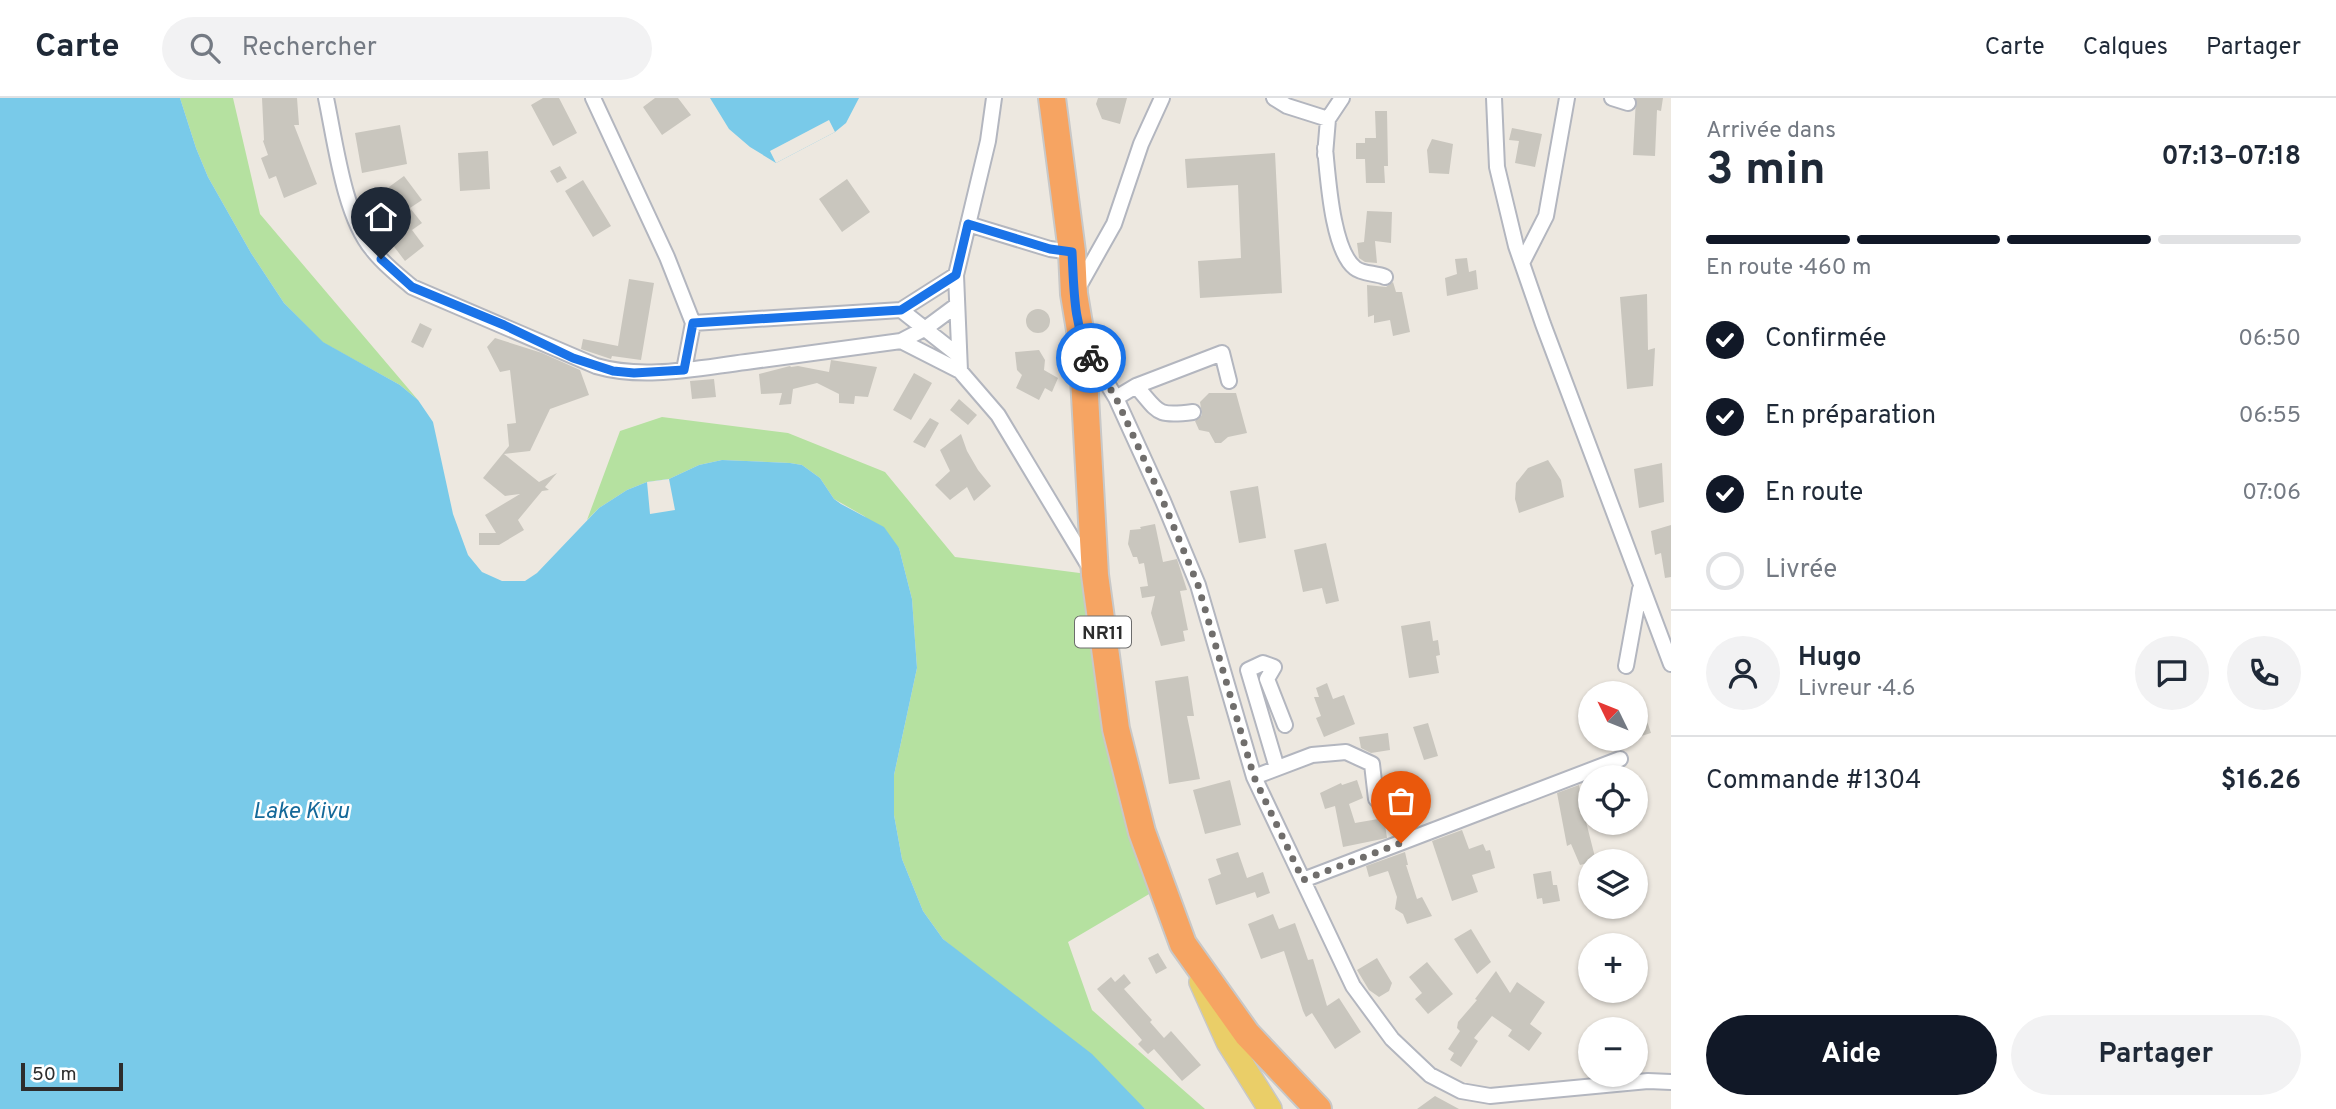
<!DOCTYPE html>
<html lang="fr">
<meta charset="utf-8">
<style>
body{margin:0;font-family:Overpass,sans-serif;background:#f2f2f3;color:#1f2937;height:100vh;display:flex;flex-direction:column;font-size:26px;white-space:nowrap}
*{box-sizing:border-box;margin:0}
p{font-size:23px;color:#747a83}
.icon{flex:none;width:38px;height:38px;fill:none;stroke:currentColor;stroke-width:2;stroke-linecap:round;stroke-linejoin:round}
.map{position:relative;flex:1;overflow:hidden}
.sheet{display:flex;flex-direction:column;background:#fff;width:665px}
.sheet>*{flex:none}
.needle{width:46px;rotate:313deg}
.fabs{position:absolute;left:1578px;top:583px;display:grid;gap:14px}
.fabs a{display:grid;place-items:center;width:70px;height:70px;border-radius:50%;background:#fff;box-shadow:0 2px 5px #0004;font-size:35px}
.scale{position:absolute;left:21px;bottom:18px;width:102px;box-sizing:border-box;padding-left:7px;border:4px solid #2d2d2d;border-top:0;font-size:19px;line-height:24px;white-space:nowrap;color:#2d2d2d;-webkit-text-stroke:5px #fff;paint-order:stroke}
.pin{position:absolute;display:grid;place-items:center;width:60px;height:60px;color:#fff;margin:-72px -30px;border-radius:50% 50% 50% 0;rotate:-45deg;box-shadow:0 0 7px #0007}
.pin .icon{rotate:45deg}
.courier{position:absolute;display:grid;place-items:center;width:70px;height:70px;margin:-35px;border:5px solid #1a73e8;border-radius:50%;background:#fff;color:#222;box-shadow:0 2px 9px #0007}
.summary em{font-style:normal;font-weight:700}
.summary div{display:flex;flex-direction:column-reverse}
.summary{display:flex;align-items:center;justify-content:space-between;height:119px;padding:0 35px}
h1{font-size:46px;font-weight:700;line-height:52px}
.bar{display:grid;grid-template-columns:repeat(4,1fr);gap:10px 7px;align-content:center;height:84px;padding:0 35px}
.bar i{height:9px;border-radius:5px;background:#e0e1e3}
.bar .on{background:#111827}
.bar p{grid-column:span 4}
.line{display:flex;align-items:center;gap:18px;padding:0 35px;border-top:2px solid #e0e1e3}
.line div{flex:1}
.round{display:grid;place-items:center;flex:none;width:74px;height:74px;border-radius:37px;background:#f2f2f3}
ol{padding:0 35px;list-style:none}
li{display:flex;align-items:center;gap:21px;height:77px}
li p{margin-inline-start:auto}
li .icon{padding:7px;border-radius:50%;background:#111827;color:#fff;stroke-width:4}
li:last-child{color:#747a83}
li i{width:38px;height:38px;border:4px solid #e0e1e3;border-radius:50%}
.action{display:flex;gap:14px;margin-top:auto;padding:14px 35px}
.action a{flex:1;height:80px;border-radius:42px;background:#111827;color:#fff;font-size:28px;font-weight:700;line-height:80px;text-align:center}
.action a+a{background:#f2f2f3;color:#1f2937}
header{display:flex;align-items:center;gap:42px;box-sizing:border-box;height:98px;padding:0 35px;background:#fff;border-bottom:2px solid #e0e1e3}
header strong{font-size:33px}
nav{display:flex;gap:38px;margin-inline-start:auto;font-size:24px}
.search{width:490px;height:63px;background:#f2f2f3;display:flex;align-items:center;gap:18px;box-sizing:border-box;padding:0 24px;border-radius:38px;color:#747a83;font-size:26px}
main{display:flex;flex:1;min-height:0}
.map>svg:first-child{display:block}
</style>
<header>
<strong>Carte</strong>
<div class="search"><svg class="icon" aria-label="search" viewBox="0 0 24 24"><circle cx="10" cy="10" r="6"/><path d="M15 15l6 6"/></svg>Rechercher</div>
<nav><a>Carte</a><a>Calques</a><a>Partager</a></nav>
</header>
<main>
<div class="map">
<svg width="1671" height="1011" viewBox="0 0 1671 1011">
<rect width="100%" height="100%" fill="#ede8e0"/>
<path fill="#b5e1a0" d="M180,0H233L260,116L418,302L400,287L322,244L284,205L251,155L208,79L196,50Z
M662,319L788,335L885,374L955,459L1095,477L1161,789L1068,844L1092,912L1205,1011H1145L943,841L923,813L902,761L894,717V677L917,570L912,501L899,450L864,418L834,401L820,380L802,367L790,365L722,362L699,367L669,381L647,384L627,392L599,410L587,422L620,333Z"/>
<path fill="#79cae9" d="M0,0H180L196,50L208,79L251,155L284,205L323,244L400,287L418,302L433,324L453,416L468,457L482,474L502,483H525L537,475L599,410L627,392L647,384L669,381L699,367L722,362L790,365L802,367L820,380L834,401L841,406L884,429L899,450L912,501L917,570L894,677V717L902,761L923,813L943,841L1092,956L1145,1011H0Z
M710,0H859L846,25L835,34L776,65L750,49L729,31Z"/>
<path fill="#ede8e0" d="M829,22L835,34L776,65L770,53Z
M669,381L675,412L650,416L647,384Z"/>
<path fill="#c9c6be" d="M262,0H297L299,27H294L317,86L284,100L276,78L269,81L261,60L268,57L263,43L264,42Z
M543,0H559L577,35L553,48L531,7Z
M655,0H678L691,17L662,37L643,9Z
M1098,0H1127L1120,26L1102,21L1096,6Z
M1663,0L1661,13L1657,12L1655,58L1633,57L1636,0Z
M1375,13H1387L1388,68H1384L1385,85H1366L1365,61H1356V45H1365V40H1376Z
M400,27L407,66L362,75L355,35Z
M1512,30L1542,36L1535,69L1515,65L1519,43L1509,42Z
M1432,41L1453,46L1449,76L1429,75L1427,52Z
M488,53L490,91L460,93L458,55Z
M1275,55L1282,195L1200,200L1198,163L1241,160L1238,87L1187,90L1185,61Z
M560,68L567,80L557,85L550,73Z
M404,78L422,102L410,110L422,125L412,132L424,148L405,163L363,108Z
M847,81L870,114L842,134L819,101Z
M583,82L611,128L593,139L565,93Z
M1367,113L1392,114L1391,145L1375,143L1377,165L1365,164L1359,160L1357,145L1364,144Z
M1467,160L1469,174L1476,172L1478,191L1447,198L1445,180L1457,176L1455,161Z
M629,181L654,185L641,262L612,258L611,261L581,251L583,241L618,248Z
M1393,184L1396,194H1402L1410,234L1393,238L1390,222L1374,225V217L1368,219L1367,187L1386,189Z
M1647,196L1648,252L1655,250L1653,288L1627,291L1620,199Z
M1026 223a12 12 0 1 1 24 0a12 12 0 1 1-24 0Z
M420,225L432,231L423,250L411,244Z
M495,240L542,255L580,272L589,297L550,311L530,353L504,356L539,384L557,375L545,389L549,392L542,393L518,422L524,432L499,447H479V435H496L485,417L520,396L505,398L483,380L509,348L507,326L516,325L510,272L500,274L487,249Z
M1039,252L1045,262L1044,272L1058,280L1052,294L1045,290L1039,302L1016,290L1022,277L1017,272L1015,254Z
M831,262L877,269L868,299L855,298L854,306L839,305V296L817,285L793,291L791,306L779,307L782,295L761,296L759,276L790,268L791,269L798,268L829,274Z
M914,275L932,285L911,322L893,312Z
M714,281L716,299L692,301L690,283Z
M1209,295H1236L1247,335L1228,339L1221,345H1215L1209,334L1199,332L1195,323L1202,317L1200,304Z
M959,301L977,317L968,327L950,312Z
M930,320L939,325L925,350L913,344Z
M961,336L967,353L978,372L991,388L974,403L967,389L950,402L935,387L950,373L940,352Z
M1548,362L1561,382L1564,399L1519,415L1515,401L1516,385L1528,370Z
M1662,365L1664,404L1639,410L1634,371Z
M1258,388L1266,440L1239,445L1230,393Z
M1155,426L1163,464L1177,461L1187,492L1180,493L1188,532L1183,533L1185,543L1161,548L1151,515L1155,498L1142,500L1140,489L1148,488L1144,465L1139,466L1137,459H1133L1128,446L1130,432L1141,431L1140,429Z
M1671,427V479L1665,480L1661,455L1655,457L1651,433Z
M1326,445L1339,503L1326,506L1322,490L1303,494L1294,452Z
M1430,523L1433,543L1438,542L1440,557L1436,558L1439,575L1409,580L1401,528Z
M1188,578L1194,618H1187L1200,681L1169,686L1155,583Z
M1327,585L1333,601L1344,597L1355,626L1324,639L1316,620L1321,618L1314,599H1319L1316,590Z
M1636,596H1638L1651,635L1638,639L1636,633Z
M1428,625L1438,658L1424,662L1413,629Z
M1388,635L1390,652L1371,655L1361,650L1359,639Z
M1230,682L1241,727L1205,736L1193,692Z
M1357,682L1363,700L1349,706L1355,725L1384,720L1387,740L1343,749L1335,708L1325,711L1320,695L1341,685L1342,687Z
M1579,687L1583,712L1596,763L1580,767L1571,746L1567,748L1557,695Z
M1462,732L1469,751L1483,746L1486,753L1490,752L1495,770L1472,777L1478,794L1452,803L1432,743Z
M1238,754L1247,780L1263,774L1270,795L1257,800L1255,794L1216,807L1208,781L1221,776L1216,761Z
M1405,754L1408,767H1406L1417,801L1422,799L1432,818L1407,826L1403,816L1395,811L1397,799L1388,773L1369,779L1366,768Z
M1551,773L1553,787H1557L1560,803L1543,806L1542,800L1537,801L1533,776Z
M1273,816L1279,831L1295,825L1308,862L1313,861L1327,908L1339,900L1361,934L1335,951L1312,915L1306,919L1303,913L1284,853L1261,861L1248,826Z
M1471,831L1491,864L1477,876L1454,841Z
M1158,855L1167,870L1156,876L1148,860Z
M1377,860L1392,885L1389,893L1379,899L1369,892L1357,872Z
M1427,864L1453,896L1428,916L1415,901L1422,895L1409,879Z
M1496,873L1510,895L1517,884L1545,904L1530,926L1542,935L1529,953L1508,938L1512,932L1492,918L1474,940L1478,943L1461,969L1450,962L1454,955L1448,951L1460,933L1457,930L1458,924L1477,902L1475,901Z
M1124,876L1131,885L1124,891L1152,922L1150,924L1164,940L1171,933L1201,967L1182,983L1154,951L1148,956L1138,946L1142,942L1097,891L1111,879L1115,884Z
M1435,998L1459,1011H1417Z"/>
<g fill="none" stroke-linecap="round" stroke-linejoin="round">
<g stroke="#b3b6bf" stroke-width="18">
<path id="street" d="M326,0C335,42 344,118 372,151C383,166 398,177 412,189L596,268C644,282 697,270 746,264C797,257 849,250 901,243L926,230L957,207
M593,0L667,159L693,225L684,272
M1274,0L1287,8L1328,21
M1494,0L1497,69L1516,148L1543,226L1671,566
M1612,0L1628,5
M1325,50C1328,79 1332,152 1355,170C1362,176 1376,175 1385,179
M1325,57L1328,21L1342,0
M968,126L1050,151L1072,154
M1522,165L1546,118L1567,0
M1078,190L1114,126L1141,46L1162,0
M901,212L958,257
M693,225L901,212L956,177
M901,243L960,273L998,317L1090,470
M1088,254L1116,300L1163,403L1198,487L1254,679L1353,888L1392,941L1430,977L1461,993L1490,998L1648,983L1671,984
M960,273L956,177L988,43L994,0
M1136,288L1222,255L1229,283
M1116,300L1136,288C1159,314 1155,319 1193,314
M1626,568L1640,491
M1277,670L1248,572L1263,565L1274,569L1267,581L1285,627
M1254,679L1312,657L1346,654L1372,666L1376,701
M1303,782L1620,661"/>
</g>
<g stroke="#c8c8c8" stroke-width="26">
<path id="primary" d="M1201,884L1228,944L1270,1011"/>
</g>
<g stroke="#c8c8c8" stroke-width="30">
<path id="highway" d="M1052,0L1072,154L1074,196L1082,244L1095,477L1116,631L1142,734L1183,846L1247,936L1318,1011"/>
</g>
<use href="#street" stroke="#fff" stroke-width="14"/>
<use href="#primary" stroke="#eace68" stroke-width="23"/>
<use href="#highway" stroke="#f6a462" stroke-width="26"/>
</g>
<g fill="none" stroke-linecap="round" stroke-linejoin="round">
<path stroke="#706e6c" stroke-width="7" stroke-dasharray="0 12.6" d="M1091,260L1116,300L1163,403L1198,487L1254,679L1303,782L1401,745"/>
<path stroke="#1a73e8" stroke-width="9" d="M381,161L412,189L504,227L573,260L613,273L634,275L684,272L693,225L901,212L956,177L968,126L1050,151L1072,154C1074,189 1073,228 1091,260"/>
</g>
<g text-anchor="middle" stroke-width="5" stroke-linejoin="round" paint-order="stroke">
<rect fill="#fff" stroke="#6c6c6c" stroke-width="2" x="1075" y="518.5" width="56" height="31" rx="5"/>
<g font-size="19" font-weight="bold" fill="#2d2d2d">
<text x="1103" y="541">NR11</text>
</g>
<g font-size="23" font-style="italic" fill="#156999" stroke="#fff">
<text x="301" y="720">Lake Kivu</text>
</g>
</g>
</svg>
<div class="fabs">
<a><svg class="needle" viewBox="-14 -14 28 28"><path d="M0-13l5 13h-10z" fill="#e53935"/><path d="M0 13l5-13h-10z" fill="#747a83"/></svg></a>
<a><svg class="icon" aria-label="locate" viewBox="0 0 24 24"><circle cx="12" cy="12" r="6"/><path d="M12 2v4M12 18v4M2 12h4M18 12h4"/></svg></a>
<a><svg class="icon" aria-label="layers" viewBox="0 0 24 24"><path d="M12 4l9 5-9 5-9-5zM3 14l9 5 9-5"/></svg></a>
<a>+</a>
<a>−</a>
</div>
<div class="scale">50 m</div>
<div class="pin" style="left:1401px;top:745px;background:#ea580c"><svg class="icon" aria-label="bag" viewBox="0 0 24 24"><path d="M5 8h14l-1 12H6zM9 8a3 3 0 0 1 6 0"/></svg></div>
<div class="pin" style="left:381px;top:161px;background:#1f2937"><svg class="icon" aria-label="home" viewBox="0 0 24 24"><path d="M3 11l9-7 9 7M6 9v11h12V9"/></svg></div>
<div class="courier" style="left:1091px;top:260px"><svg class="icon" aria-label="bike" viewBox="0 0 24 24"><circle cx="6" cy="16" r="4"/><circle cx="18" cy="16" r="4"/><path d="M6 16l4-8h5l3 8M10 8l3 8H6M13 5h3"/></svg></div>
</div>
<section class="sheet">
<div class="summary"><div><h1>3 min</h1><p>Arrivée dans</p></div><em>07:13–07:18</em></div>
<div class="bar"><i class="on"></i><i class="on"></i><i class="on"></i><i></i><p>En route · 460 m</p></div>
<ol>
<li><svg class="icon" aria-label="check" viewBox="0 0 24 24"><path d="M5 12l5 5 9-10"/></svg>Confirmée<p>06:50</p></li>
<li><svg class="icon" aria-label="check" viewBox="0 0 24 24"><path d="M5 12l5 5 9-10"/></svg>En préparation<p>06:55</p></li>
<li><svg class="icon" aria-label="check" viewBox="0 0 24 24"><path d="M5 12l5 5 9-10"/></svg>En route<p>07:06</p></li>
<li><i></i>Livrée</li>
</ol>
<div class="line" style="height:126px"><a class="round"><svg class="icon" aria-label="person" viewBox="0 0 24 24"><circle cx="12" cy="8" r="4"/><path d="M4 21q1-7 8-7t8 7"/></svg></a><div><b>Hugo</b><p>Livreur · 4.6</p></div><a class="round"><svg class="icon" aria-label="chat" viewBox="0 0 24 24"><path d="M4 5h16v11H9l-5 4z"/></svg></a><a class="round"><svg class="icon" aria-label="phone" viewBox="0 0 24 24"><path d="M5 4h4l2 5-3 2q2 4 5 5l2-3 5 2v4C11 20 4 13 5 4z"/></svg></a></div>
<div class="line" style="height:91px"><div>Commande #1304</div><b>$16.26</b></div>
<div class="action"><a>Aide</a><a>Partager</a></div>
</section>
</main>
